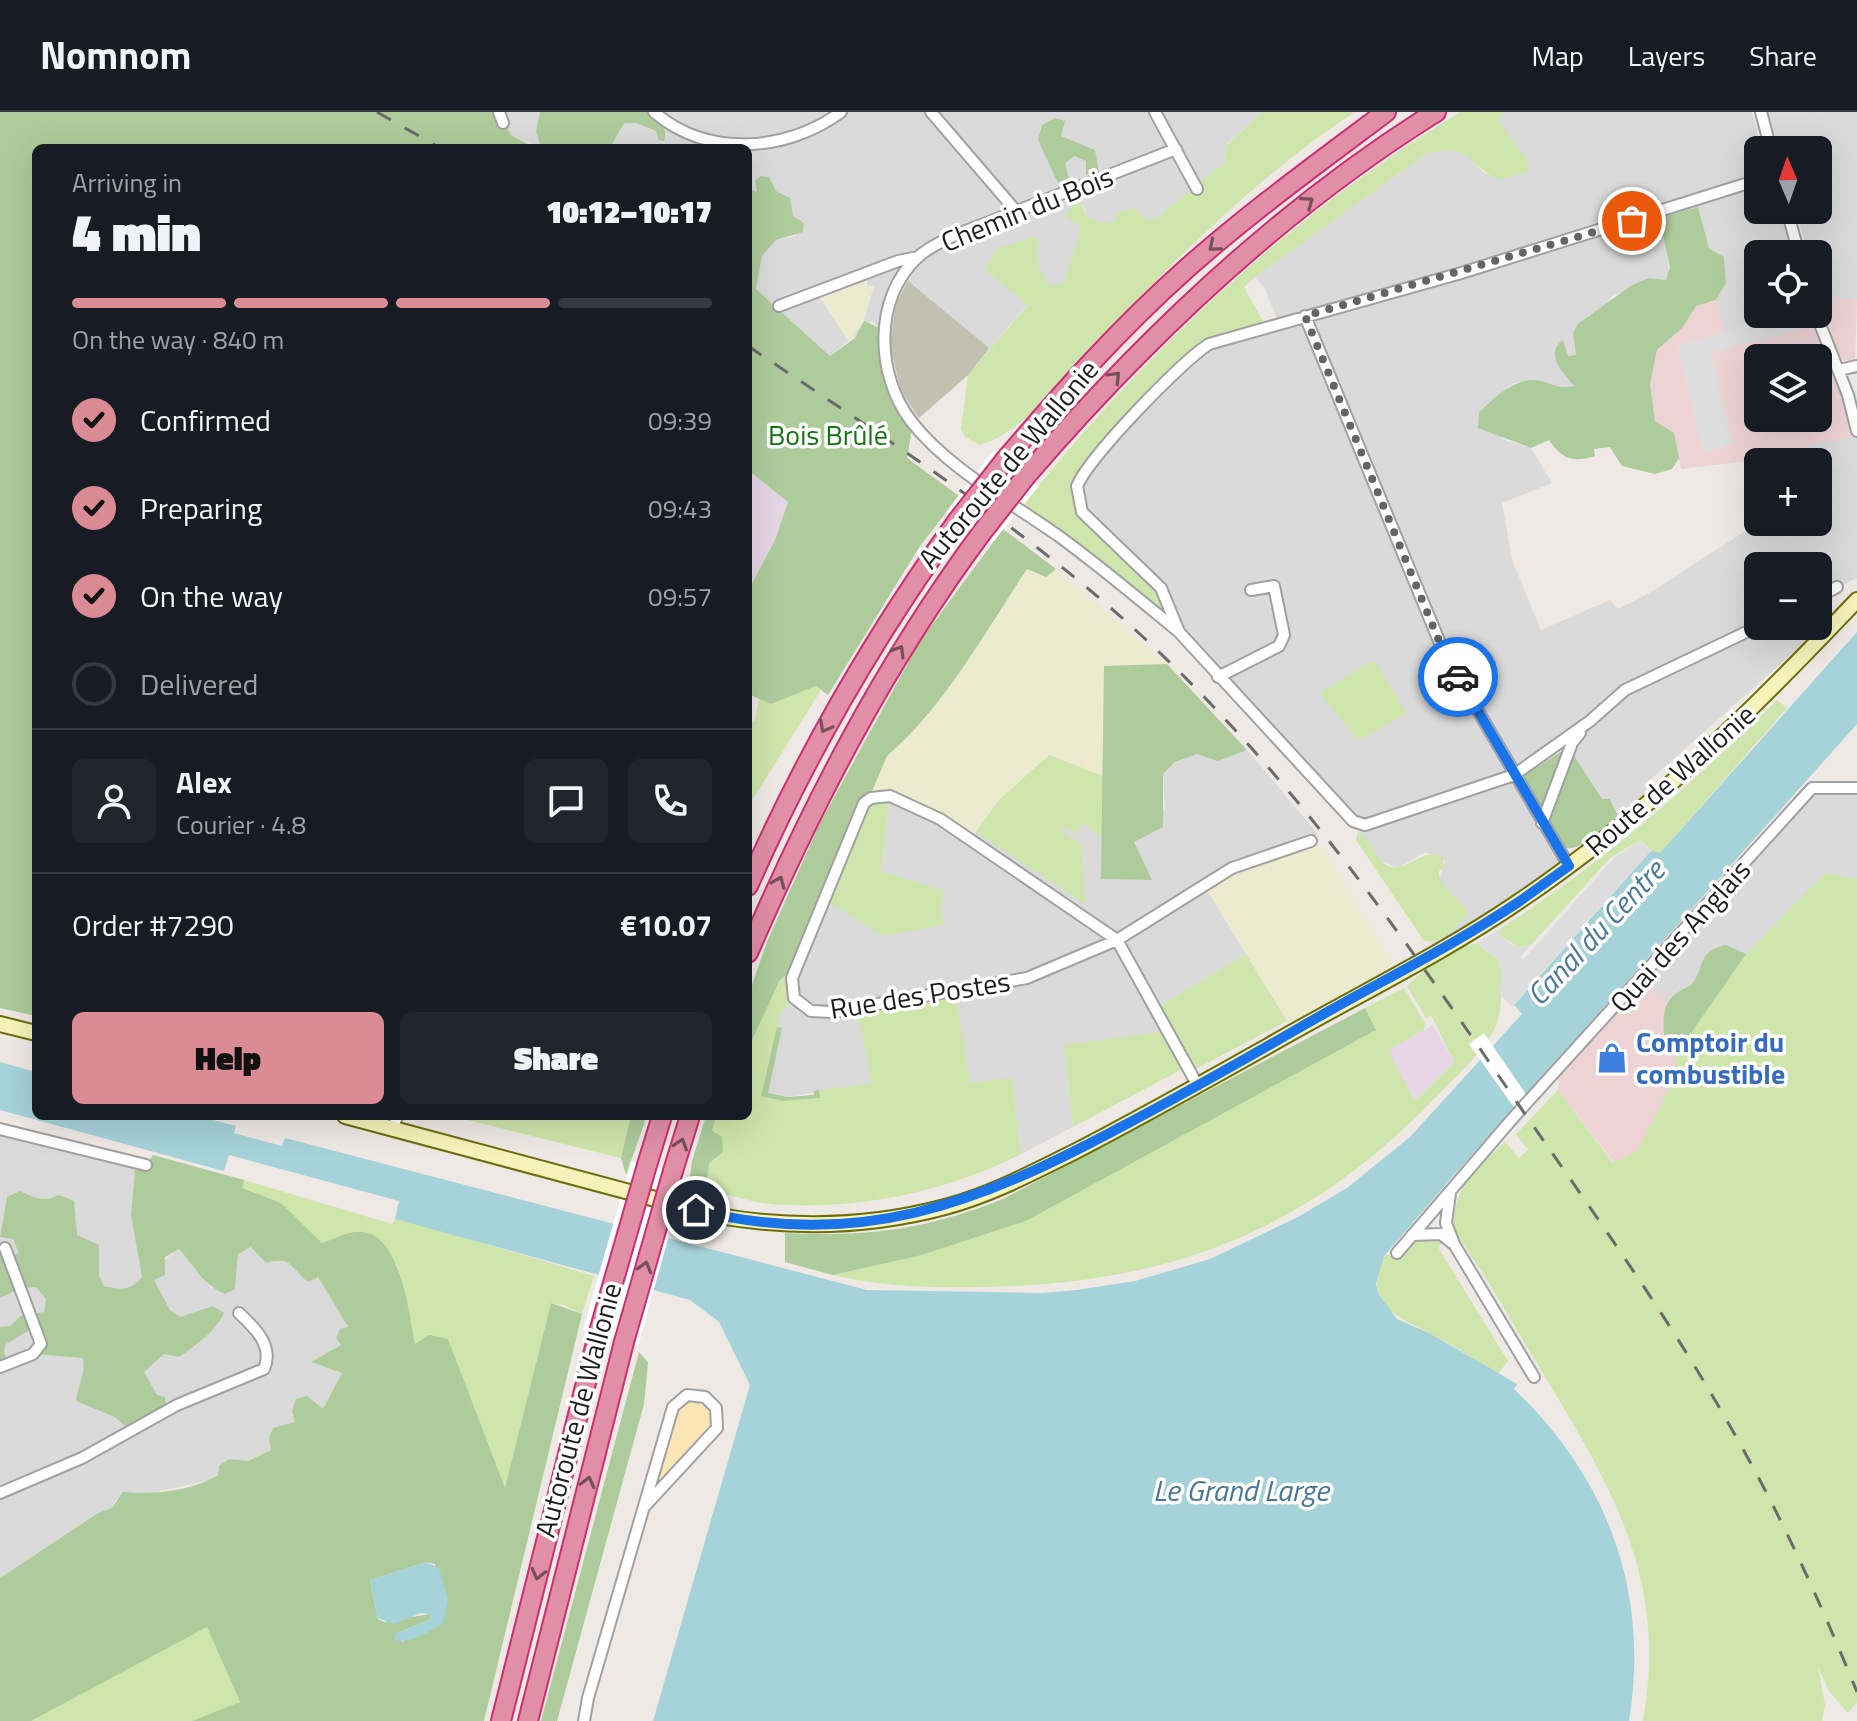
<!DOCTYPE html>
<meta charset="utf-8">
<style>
body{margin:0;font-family:"Titillium Web",sans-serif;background:#20242c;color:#f1f3f6;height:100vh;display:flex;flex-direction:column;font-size:30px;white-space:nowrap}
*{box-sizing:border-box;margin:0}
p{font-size:26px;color:#9ea1a6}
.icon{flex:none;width:44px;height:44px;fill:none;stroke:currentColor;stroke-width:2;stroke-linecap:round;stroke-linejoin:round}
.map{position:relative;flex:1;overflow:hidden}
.panel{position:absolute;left:32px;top:32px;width:720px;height:976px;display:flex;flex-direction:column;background:#171b24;border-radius:12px;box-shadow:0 8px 32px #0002}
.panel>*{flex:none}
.needle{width:52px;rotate:358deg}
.buttons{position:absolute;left:1744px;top:24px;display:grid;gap:16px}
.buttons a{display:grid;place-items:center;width:88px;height:88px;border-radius:12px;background:#171b24;box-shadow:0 8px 32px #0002;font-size:40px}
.pin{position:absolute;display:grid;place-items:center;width:68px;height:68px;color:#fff;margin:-34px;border:4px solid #fff;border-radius:50%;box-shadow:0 2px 8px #0007}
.courier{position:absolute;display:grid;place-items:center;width:80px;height:80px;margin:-40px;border:6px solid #1a73e8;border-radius:50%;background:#fff;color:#222;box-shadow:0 2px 10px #0007}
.headline em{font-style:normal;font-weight:800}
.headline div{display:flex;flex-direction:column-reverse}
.headline{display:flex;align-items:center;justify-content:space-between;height:136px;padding:0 40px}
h1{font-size:52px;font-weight:800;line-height:60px}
.bar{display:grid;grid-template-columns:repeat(4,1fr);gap:12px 8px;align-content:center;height:96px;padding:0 40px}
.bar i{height:10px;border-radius:6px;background:#363941}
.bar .on{background:#da8b94}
.bar p{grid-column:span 4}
.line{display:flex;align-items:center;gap:20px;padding:0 40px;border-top:2px solid #363941}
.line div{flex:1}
.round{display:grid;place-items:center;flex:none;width:84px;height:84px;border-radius:12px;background:#20242c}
ol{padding:0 40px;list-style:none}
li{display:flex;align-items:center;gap:24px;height:88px}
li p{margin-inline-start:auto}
li .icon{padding:8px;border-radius:50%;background:#da8b94;color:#111;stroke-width:4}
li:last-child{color:#9ea1a6}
li i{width:44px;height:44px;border:4px solid #363941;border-radius:50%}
.action{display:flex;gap:16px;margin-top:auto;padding:16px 40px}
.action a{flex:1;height:92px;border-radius:12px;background:#da8b94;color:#111;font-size:32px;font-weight:800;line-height:92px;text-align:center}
.action a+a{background:#20242c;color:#f1f3f6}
header{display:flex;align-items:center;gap:48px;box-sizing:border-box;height:112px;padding:0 40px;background:#171b24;border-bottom:2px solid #363941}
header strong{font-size:38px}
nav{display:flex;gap:44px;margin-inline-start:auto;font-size:28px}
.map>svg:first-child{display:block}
</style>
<header>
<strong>Nomnom</strong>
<nav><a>Map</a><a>Layers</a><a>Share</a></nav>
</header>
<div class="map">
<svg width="1857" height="1609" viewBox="0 0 1857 1609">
<rect width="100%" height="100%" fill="#eee9e4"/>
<path fill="#dbdada" d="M499,0H540L536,19L541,36L511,23Z
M648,0H1262L1226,33L1225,50L1156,107L1146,108L1135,96L1108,112L1099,111L1086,103L1084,94L1076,92L1074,109L1080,114V120L1065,170L1050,175L1039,157L1036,138L985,158L1028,192L968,263L913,311L903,297L880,216L872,209L830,244L756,177L762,144L776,128L796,124L793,104L757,75V80L748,76V36H610L623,11H636L657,20V24L665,15Z
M1507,0H1752L1762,38H1758V62L1679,92L1758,68V98H1787L1799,142H1758V202H1798L1725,221L1716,188L1726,171L1724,145L1709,136L1698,96L1660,106L1670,163L1666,168L1614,183L1597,201L1578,212L1577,243L1568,245L1574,274L1558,277L1539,268L1514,271L1487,293L1502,327L1531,336L1552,371L1502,391L1512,448L1541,518L1610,488L1618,497L1651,480L1759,410H1818V350H1807L1803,335L1857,323V466L1818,485V454H1758V514H1802L1805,530L1650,668L1643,684L1618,704L1611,687L1603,688L1570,637L1585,615L1514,663L1569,754L1437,840L1431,830L1442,827L1446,777L1439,767L1445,749L1425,740L1398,756L1377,748L1353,709L1179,520L1078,388L1082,361L1209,232L1278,210L1265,177L1255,165L1426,42L1448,36L1463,39L1483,60L1499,67L1527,60L1497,6Z
M1768,0H1857V188L1832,185L1821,188L1818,142H1808L1796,98H1818V38H1779Z
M1247,638L1318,722L1311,729L1203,772L1246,842L1156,896L1168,919L1066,952L1073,1015L1021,1042L1012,967L970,971L872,972L787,985L768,981L782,916L777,915L780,903L794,886L792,877L825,788L940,795L944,779L881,759L890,684L999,688L1103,664L1101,767L1151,768L1134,729L1165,696L1163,662L1175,650L1197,641L1218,649Z
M1812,676L1857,677V767L1826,761L1677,935L1642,867Z
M0,1017L146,1053L135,1058L131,1103L143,1165L179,1137L211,1176H235L238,1142L251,1135L318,1164L348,1215L341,1233L312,1250L342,1261L323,1298L295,1310L271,1338L248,1350L219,1354L218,1362L210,1368L147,1382L133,1381L116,1388L112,1396L98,1401L0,1466Z"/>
<path fill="#eed3d5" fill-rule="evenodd" d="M1832,185L1857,188L1855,250L1844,248L1838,240L1821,188Z
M1716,188L1725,221L1798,202H1816L1857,323L1804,335L1807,350L1759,348L1681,357L1674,321L1655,309L1650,272L1657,238L1682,216L1696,193ZM1758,246H1818V306H1758Z
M1642,867L1667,891L1664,923L1677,935L1675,965L1637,1039L1614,1051L1558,978V968L1561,956Z"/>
<path fill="#e6d6e5" d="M748,358L788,390L775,428L748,479Z
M1433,913L1454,950L1415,989L1388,938Z"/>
<path fill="#c2c0b0" d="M908,169L989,236L968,263L919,306L901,278L890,233L896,192Z"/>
<path fill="#ecebd0" d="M867,166V174H874L864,209L849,230L818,183Z
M1027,457L1046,465L1056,457L1167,552L1104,554L1103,664L1049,643L999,688L971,728L897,685L865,691L887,644L907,627L951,570Z
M1311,729L1325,739L1398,861L1293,919L1203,771Z"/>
<path fill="#cee5ac" d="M1262,0H1355C1273,53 1198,125 1130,195C1088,237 1035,316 980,333L965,325L961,317L968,263L1028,193L985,158L996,137L1033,125L1039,128C1033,146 1040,159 1050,174L1064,170L1080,120V114L1067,105L1071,95L1081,91L1086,103L1099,111L1115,109L1116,100L1135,96L1146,108L1156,107L1225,50L1226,34Z
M1461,0H1507L1498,7L1529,51L1527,60L1499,68C1465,51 1470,30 1426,42L1255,165L1244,175L1266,215L1209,232L1121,319L1077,374L1082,400L1147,460L1179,520L1024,392C1146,239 1292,101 1461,0Z
M1370,550L1376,551L1406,601L1362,627L1354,624L1320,581Z
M816,574L821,578L748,695V614L755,608L759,586L771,592Z
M1777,588L1787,596L1660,741L1655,742L1640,728L1610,746L1531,833L1519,835L1501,825V816C1603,751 1692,673 1777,588Z
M1049,643L1103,664L1102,724L1082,712L1075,722L1064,714L1061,718L1082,733L1085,792L976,720L999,688Z
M890,684L881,759L945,779L940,795L943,813L884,824L825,788L864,691Z
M1358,720C1375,727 1372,752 1393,755C1408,758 1416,739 1442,743L1444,755L1439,759C1438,775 1459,785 1468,800C1458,814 1443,833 1424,829L1356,728Z
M1826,761L1857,767V1590L1848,1601L1829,1579L1818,1555L1825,1593L1822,1609H1643C1669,1464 1609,1371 1538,1253C1510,1208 1485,1161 1454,1119C1453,1072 1474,1060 1505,1030L1519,1046L1528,1038L1516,1022L1558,978L1613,1051L1637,1039L1675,965L1677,935L1691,921L1746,842Z
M1477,831L1499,849L1502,858C1502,874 1502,904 1494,918C1480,944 1447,973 1426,995C1300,1123 1162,1172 984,1175C932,1176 883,1175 833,1163L922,1143L1026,1109L1376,918L1365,896L1404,876L1425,911L1424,918L1388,938L1415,989L1454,950L1431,903L1426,906L1407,874C1425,856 1452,836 1477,831Z
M1246,842L1287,909L1190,960L1186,955L1073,1015L1064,933L1168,919L1156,896Z
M798,853L794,886L780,903L761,983L783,989L819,986V978L872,972L857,896L955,878L970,971L1012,966L1021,1042C947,1080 855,1099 771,1092C749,1090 727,1082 706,1076L709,1052L717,1047L711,1020L716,1004H748V937L780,868Z
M451,1004H631L621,1046Z
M244,1068L392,1112L395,1107L422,1113L594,1164L582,1202L564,1193L551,1191L505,1378L448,1227L415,1233L397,1152L360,1119L322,1131L281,1091L241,1076Z
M1412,1123L1441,1130L1439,1137L1508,1249L1497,1263C1477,1248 1456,1235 1433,1223C1396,1203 1360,1193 1386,1142L1394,1146Z
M207,1515L240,1591L192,1609H31Z"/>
<path fill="#adcb9b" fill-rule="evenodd" d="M0,0H499L511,23L535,36H36V904L0,896Z
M540,0C560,0 633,0 647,0C660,4 668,18 664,29L659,28L656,19L636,11H624L610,36H541L536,19Z
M1055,6L1065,9L1061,24L1095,38L1099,60L1086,63V49L1074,44L1065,51L1070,70L1063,73L1057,69L1038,28L1042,13Z
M761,64L769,65L776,79L790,86L793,104L804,111L803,120L776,128L762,144L756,177L830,244L855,226L864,209L880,216L887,249L913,311L907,346L959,384L920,434L828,583L816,574L771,592L748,582V479L775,428L788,390L748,358V76L757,80L755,68Z
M1698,95L1709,136L1724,145L1726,171L1716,188L1696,194L1682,216L1657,238L1650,272L1655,309L1674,321L1679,346L1672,357L1655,362L1622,354L1610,335L1594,337L1595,344C1572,351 1562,347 1549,328L1531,336L1478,316L1479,301C1494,285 1518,263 1542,269C1555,273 1559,277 1574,274C1564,261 1543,242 1563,228L1568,244L1576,243L1573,221L1578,212L1632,173L1649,166L1666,168L1670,156L1659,106Z
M1003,417L1056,457L1046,465L1027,457C985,520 945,594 887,644L798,853L780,868L748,937V884L767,830L820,711L920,529Z
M1167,552L1247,638L1218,649L1197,642L1175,650L1163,662V715L1134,730L1152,768L1101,767L1104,554Z
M1565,637H1570L1602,687H1610L1618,704C1603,715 1582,742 1562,735L1522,665Z
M1726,833L1746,842L1691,921L1677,935L1664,923C1663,906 1662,889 1680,879C1681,878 1690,874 1691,873C1706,856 1696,839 1726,833Z
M1365,896L1376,918L1026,1109L922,1143L833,1163L785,1150V1121C869,1125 924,1118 1003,1087Z
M777,915L782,916L768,981L787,985L814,983V979L819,978L820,986L783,989L761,984Z
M631,1004H647L626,1063L621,1046Z
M706,1004H716L712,1019L722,1025L723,1040L709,1052L706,1076L688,1082L692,1049Z
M153,1043L244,1068L242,1076L281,1091L322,1131C334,1127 351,1118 363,1120C401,1124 409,1203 415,1232L429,1223L448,1227L505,1376L551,1191L582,1202L484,1609H192L240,1590L207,1515L31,1609H0V1466L98,1401L112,1396L123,1380C154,1383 192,1379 218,1363L219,1354L229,1347L248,1349L271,1338L269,1326L273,1316L295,1310L292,1299L296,1287L307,1284L323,1297L342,1261L311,1250L341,1233L336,1226L340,1217L348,1215L318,1165L308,1170C291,1157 293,1143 266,1151L251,1135L238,1142L235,1177L225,1182C202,1172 195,1155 179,1137L165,1145V1163L154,1168L170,1198L180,1205L213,1194L224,1201C217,1218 195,1234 179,1245L164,1242L144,1260L157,1283L165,1285L166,1298L129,1318L115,1305L76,1289C78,1274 86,1260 83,1246L33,1242L38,1238L35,1215L6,1232L4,1239L8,1252L0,1255V1215L10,1214L21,1204L44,1200L46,1187L36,1175L21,1176L0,1186V1142L9,1146L19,1141L13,1127L0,1125L7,1085L20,1079C35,1086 44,1091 59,1083L74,1089L77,1123L99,1133V1163L104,1174C121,1178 131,1179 142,1165L131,1103L135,1058L146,1053ZM426,1450L435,1452L442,1511L402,1530L395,1522L431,1507L429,1502L384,1510L378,1507L370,1468Z
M639,1240L648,1250L644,1292L557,1609H541Z"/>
<path fill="#fae6b5" d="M705,1285L719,1307L644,1395L679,1287Z"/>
<path fill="#ddd" d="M1798,202L1804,215L1792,221L1711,240L1733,332L1703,341L1678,233Z
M1640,728L1651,739L1512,894L1499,882L1502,862L1499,849L1477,831L1501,816V825L1511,832L1519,835L1531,833L1520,845L1523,848L1613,747Z"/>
<path fill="#a6d2d9" d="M1857,520V612L1453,1064L1384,1144L1376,1172L1379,1183L1397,1207L1431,1222L1517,1272L1514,1277C1608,1367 1650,1480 1629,1609H653L750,1273L719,1210L690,1188L395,1107L399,1089L229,1043L224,1059L0,998V950L36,960V1004H198L236,1014L234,1021L282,1034L285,1026L867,1178L1042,1181L1077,1178L1135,1169L1210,1147L1298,1105L1347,1076L1410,1025L1522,902L1514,893L1651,739L1660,741Z
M426,1450L439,1456L448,1488L443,1511C428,1520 411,1533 394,1528L395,1522L431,1507L429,1502L421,1501L394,1512L378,1506L370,1468Z"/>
<path fill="#fff" d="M993,339L1039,374L992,431L946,400Z
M1484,921L1534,994L1520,1004L1469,932Z
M631,1049L686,1063L638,1234L583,1218Z"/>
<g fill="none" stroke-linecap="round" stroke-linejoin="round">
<g stroke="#a1a1a1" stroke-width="14">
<path id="minor" d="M499,0L503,11
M654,0C707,46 787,40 841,0
M931,0L1016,99
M1155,0L1197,77
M1761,0L1771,38
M1176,37L953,124C941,130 927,136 917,146C873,187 876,263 911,309C948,357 1011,390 1060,425C1101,455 1140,488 1179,520
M1758,68L1458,162L1209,232C1180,251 1090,344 1077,374L1082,400L1161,476L1179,520L1353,709L1365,713L1514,663L1590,609L1625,578L1759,514
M1787,98L1799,142
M779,194L898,149L918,145
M1816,202L1848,283L1857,319
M1305,204L1444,541L1569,754
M1839,258L1857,254
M1818,485L1837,475
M1218,565L1279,534L1284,523L1274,474L1251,478
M1542,711L1572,631L1580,621
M1198,974L1117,828L940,707L890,684L871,686L864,691L792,866L794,886L811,899L832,900L1027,866L1117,828L1232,756L1311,729
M0,1017L146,1053
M393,1017L397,1004
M1450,1081L1446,1111L1454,1132L1534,1265
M1412,1123L1441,1122L1452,1131
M1397,1141L1513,1006L1812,676H1857
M0,1255L33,1242L41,1232L5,1136
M0,1381L82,1346L177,1293L264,1257C274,1234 255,1216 239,1201
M584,1609L588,1586L673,1295L687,1283L705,1285L716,1296L717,1316L644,1395"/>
</g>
<g stroke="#6c6d0b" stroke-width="18">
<path id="secondary" d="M0,912L36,921
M345,1004L719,1104C795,1117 870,1115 945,1095C990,1083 1032,1061 1074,1040C1140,1006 1204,970 1268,934C1351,886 1439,844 1518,790C1647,703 1750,601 1857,488"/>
</g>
<g stroke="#ce2e74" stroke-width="22">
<path id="motorway" d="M1005,348C1062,281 1120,216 1185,158C1249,101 1318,51 1386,0
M1026,364C1145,226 1280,97 1436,0
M748,774C805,644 875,523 958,408
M748,841C812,693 884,553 980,423
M647,1053L662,1004
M673,1059L690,1004
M501,1609L598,1223
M528,1609L624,1230"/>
</g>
<use href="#minor" stroke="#fff" stroke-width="10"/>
<use href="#secondary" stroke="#f5f3ba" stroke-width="14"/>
<use href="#motorway" stroke="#e18fa6" stroke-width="18"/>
<path stroke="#6b6b6b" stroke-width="3" stroke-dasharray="16 16" stroke-linecap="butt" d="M377,0L440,36
M748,234C883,325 1022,413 1142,524C1286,657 1395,813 1505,973C1584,1088 1667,1201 1735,1323C1782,1405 1821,1492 1857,1580"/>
<g stroke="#ce2e74" stroke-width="22" stroke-linecap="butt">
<path id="motorway-bridge" d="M958,408L1005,348
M980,423L1026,364
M598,1223L647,1053
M624,1230L673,1059"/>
</g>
<use href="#motorway-bridge" stroke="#e18fa6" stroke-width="18"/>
</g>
<defs><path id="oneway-chevron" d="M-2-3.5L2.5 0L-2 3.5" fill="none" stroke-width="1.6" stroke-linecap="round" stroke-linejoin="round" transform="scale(2)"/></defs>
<g stroke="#75505b">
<use href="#oneway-chevron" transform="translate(1308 90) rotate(-36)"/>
<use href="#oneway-chevron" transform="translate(1214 134) rotate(140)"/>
<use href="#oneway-chevron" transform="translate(1115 265) rotate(-46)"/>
<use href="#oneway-chevron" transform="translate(899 539) rotate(-59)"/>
<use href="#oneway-chevron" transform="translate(825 615) rotate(119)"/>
<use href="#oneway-chevron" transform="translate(779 770) rotate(-67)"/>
<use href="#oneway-chevron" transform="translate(681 1032) rotate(-72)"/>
<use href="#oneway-chevron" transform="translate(645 1155) rotate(-74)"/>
<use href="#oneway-chevron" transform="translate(588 1370) rotate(-76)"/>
<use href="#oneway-chevron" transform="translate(538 1462) rotate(104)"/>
</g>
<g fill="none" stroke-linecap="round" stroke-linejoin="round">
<path stroke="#666463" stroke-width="8" stroke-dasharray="0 14.4" d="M1458,565L1444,541L1305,204L1632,109"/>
<path stroke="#1a73e8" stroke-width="10" d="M696,1098C858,1139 979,1091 1119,1016C1180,984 1240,950 1299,916C1373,873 1450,836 1520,789L1569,754L1458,565"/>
</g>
<defs>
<g id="shop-bare" transform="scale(2.4)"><path d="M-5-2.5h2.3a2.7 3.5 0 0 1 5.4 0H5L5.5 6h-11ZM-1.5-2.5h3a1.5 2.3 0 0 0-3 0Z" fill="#3f7fe0" stroke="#fff" stroke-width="2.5" paint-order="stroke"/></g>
</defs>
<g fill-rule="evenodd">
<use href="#shop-bare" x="1612" y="946"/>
</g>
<g text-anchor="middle" stroke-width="7" stroke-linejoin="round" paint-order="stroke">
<g font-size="28" fill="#1d1d1d" stroke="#fff">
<text transform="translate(1027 97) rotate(-22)" y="10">Chemin du Bois</text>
<text transform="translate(1008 352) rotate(-50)" y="10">Autoroute de Wallonie</text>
<text transform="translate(1670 668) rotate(-41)" y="10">Route de Wallonie</text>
<text transform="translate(1680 824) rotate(-48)" y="10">Quai des Anglais</text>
<text transform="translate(920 883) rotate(-9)" y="10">Rue des Postes</text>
<text transform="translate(578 1298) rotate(-75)" y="10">Autoroute de Wallonie</text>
</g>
<g font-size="28" fill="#137412" stroke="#fff">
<text x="828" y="333">Bois Brûlé</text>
</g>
<g font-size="28" font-weight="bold" fill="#366cbe" stroke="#fff" text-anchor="start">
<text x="1636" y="940">Comptoir du<tspan x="1636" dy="32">combustible</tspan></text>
</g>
<g font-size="30" font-style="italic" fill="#4a7898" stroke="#fff">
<text transform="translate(1596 821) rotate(-47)" y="10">Canal du Centre</text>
<text x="1241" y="1389">Le Grand Large</text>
</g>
</g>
</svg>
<div class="buttons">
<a><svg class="needle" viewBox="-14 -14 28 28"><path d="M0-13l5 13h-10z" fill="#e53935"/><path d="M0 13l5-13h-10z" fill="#9ea1a6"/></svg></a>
<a><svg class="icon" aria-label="locate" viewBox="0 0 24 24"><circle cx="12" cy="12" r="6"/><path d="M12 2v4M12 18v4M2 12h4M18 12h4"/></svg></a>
<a><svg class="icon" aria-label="layers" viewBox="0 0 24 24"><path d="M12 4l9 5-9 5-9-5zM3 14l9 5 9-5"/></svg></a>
<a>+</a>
<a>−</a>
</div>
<div class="pin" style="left:1632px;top:109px;background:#ea580c"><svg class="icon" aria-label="bag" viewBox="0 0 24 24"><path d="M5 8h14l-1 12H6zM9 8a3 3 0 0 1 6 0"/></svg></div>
<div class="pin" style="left:696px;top:1098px;background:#1f2937"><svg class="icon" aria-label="home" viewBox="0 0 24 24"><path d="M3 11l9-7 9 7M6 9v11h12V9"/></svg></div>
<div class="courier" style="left:1458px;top:565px"><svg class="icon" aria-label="car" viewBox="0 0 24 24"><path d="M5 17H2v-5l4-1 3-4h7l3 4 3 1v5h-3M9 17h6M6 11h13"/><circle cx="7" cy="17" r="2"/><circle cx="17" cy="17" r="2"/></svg></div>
<section class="panel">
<div class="headline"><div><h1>4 min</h1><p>Arriving in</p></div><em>10:12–10:17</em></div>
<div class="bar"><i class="on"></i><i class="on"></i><i class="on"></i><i></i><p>On the way · 840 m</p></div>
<ol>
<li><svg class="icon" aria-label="check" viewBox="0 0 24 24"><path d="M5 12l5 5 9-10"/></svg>Confirmed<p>09:39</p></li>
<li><svg class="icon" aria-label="check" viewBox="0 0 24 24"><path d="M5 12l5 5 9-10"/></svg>Preparing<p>09:43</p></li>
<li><svg class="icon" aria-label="check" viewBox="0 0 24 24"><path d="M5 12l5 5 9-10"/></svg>On the way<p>09:57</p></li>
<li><i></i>Delivered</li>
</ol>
<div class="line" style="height:144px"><a class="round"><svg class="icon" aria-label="person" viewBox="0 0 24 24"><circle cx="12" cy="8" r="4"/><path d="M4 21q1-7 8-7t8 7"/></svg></a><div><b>Alex</b><p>Courier · 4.8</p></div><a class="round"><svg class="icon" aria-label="chat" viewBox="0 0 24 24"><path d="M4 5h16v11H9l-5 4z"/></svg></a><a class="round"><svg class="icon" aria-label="phone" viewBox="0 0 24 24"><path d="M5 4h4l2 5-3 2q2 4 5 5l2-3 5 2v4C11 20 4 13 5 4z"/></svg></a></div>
<div class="line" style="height:104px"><div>Order #7290</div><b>€10.07</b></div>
<div class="action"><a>Help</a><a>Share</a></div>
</section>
</div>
